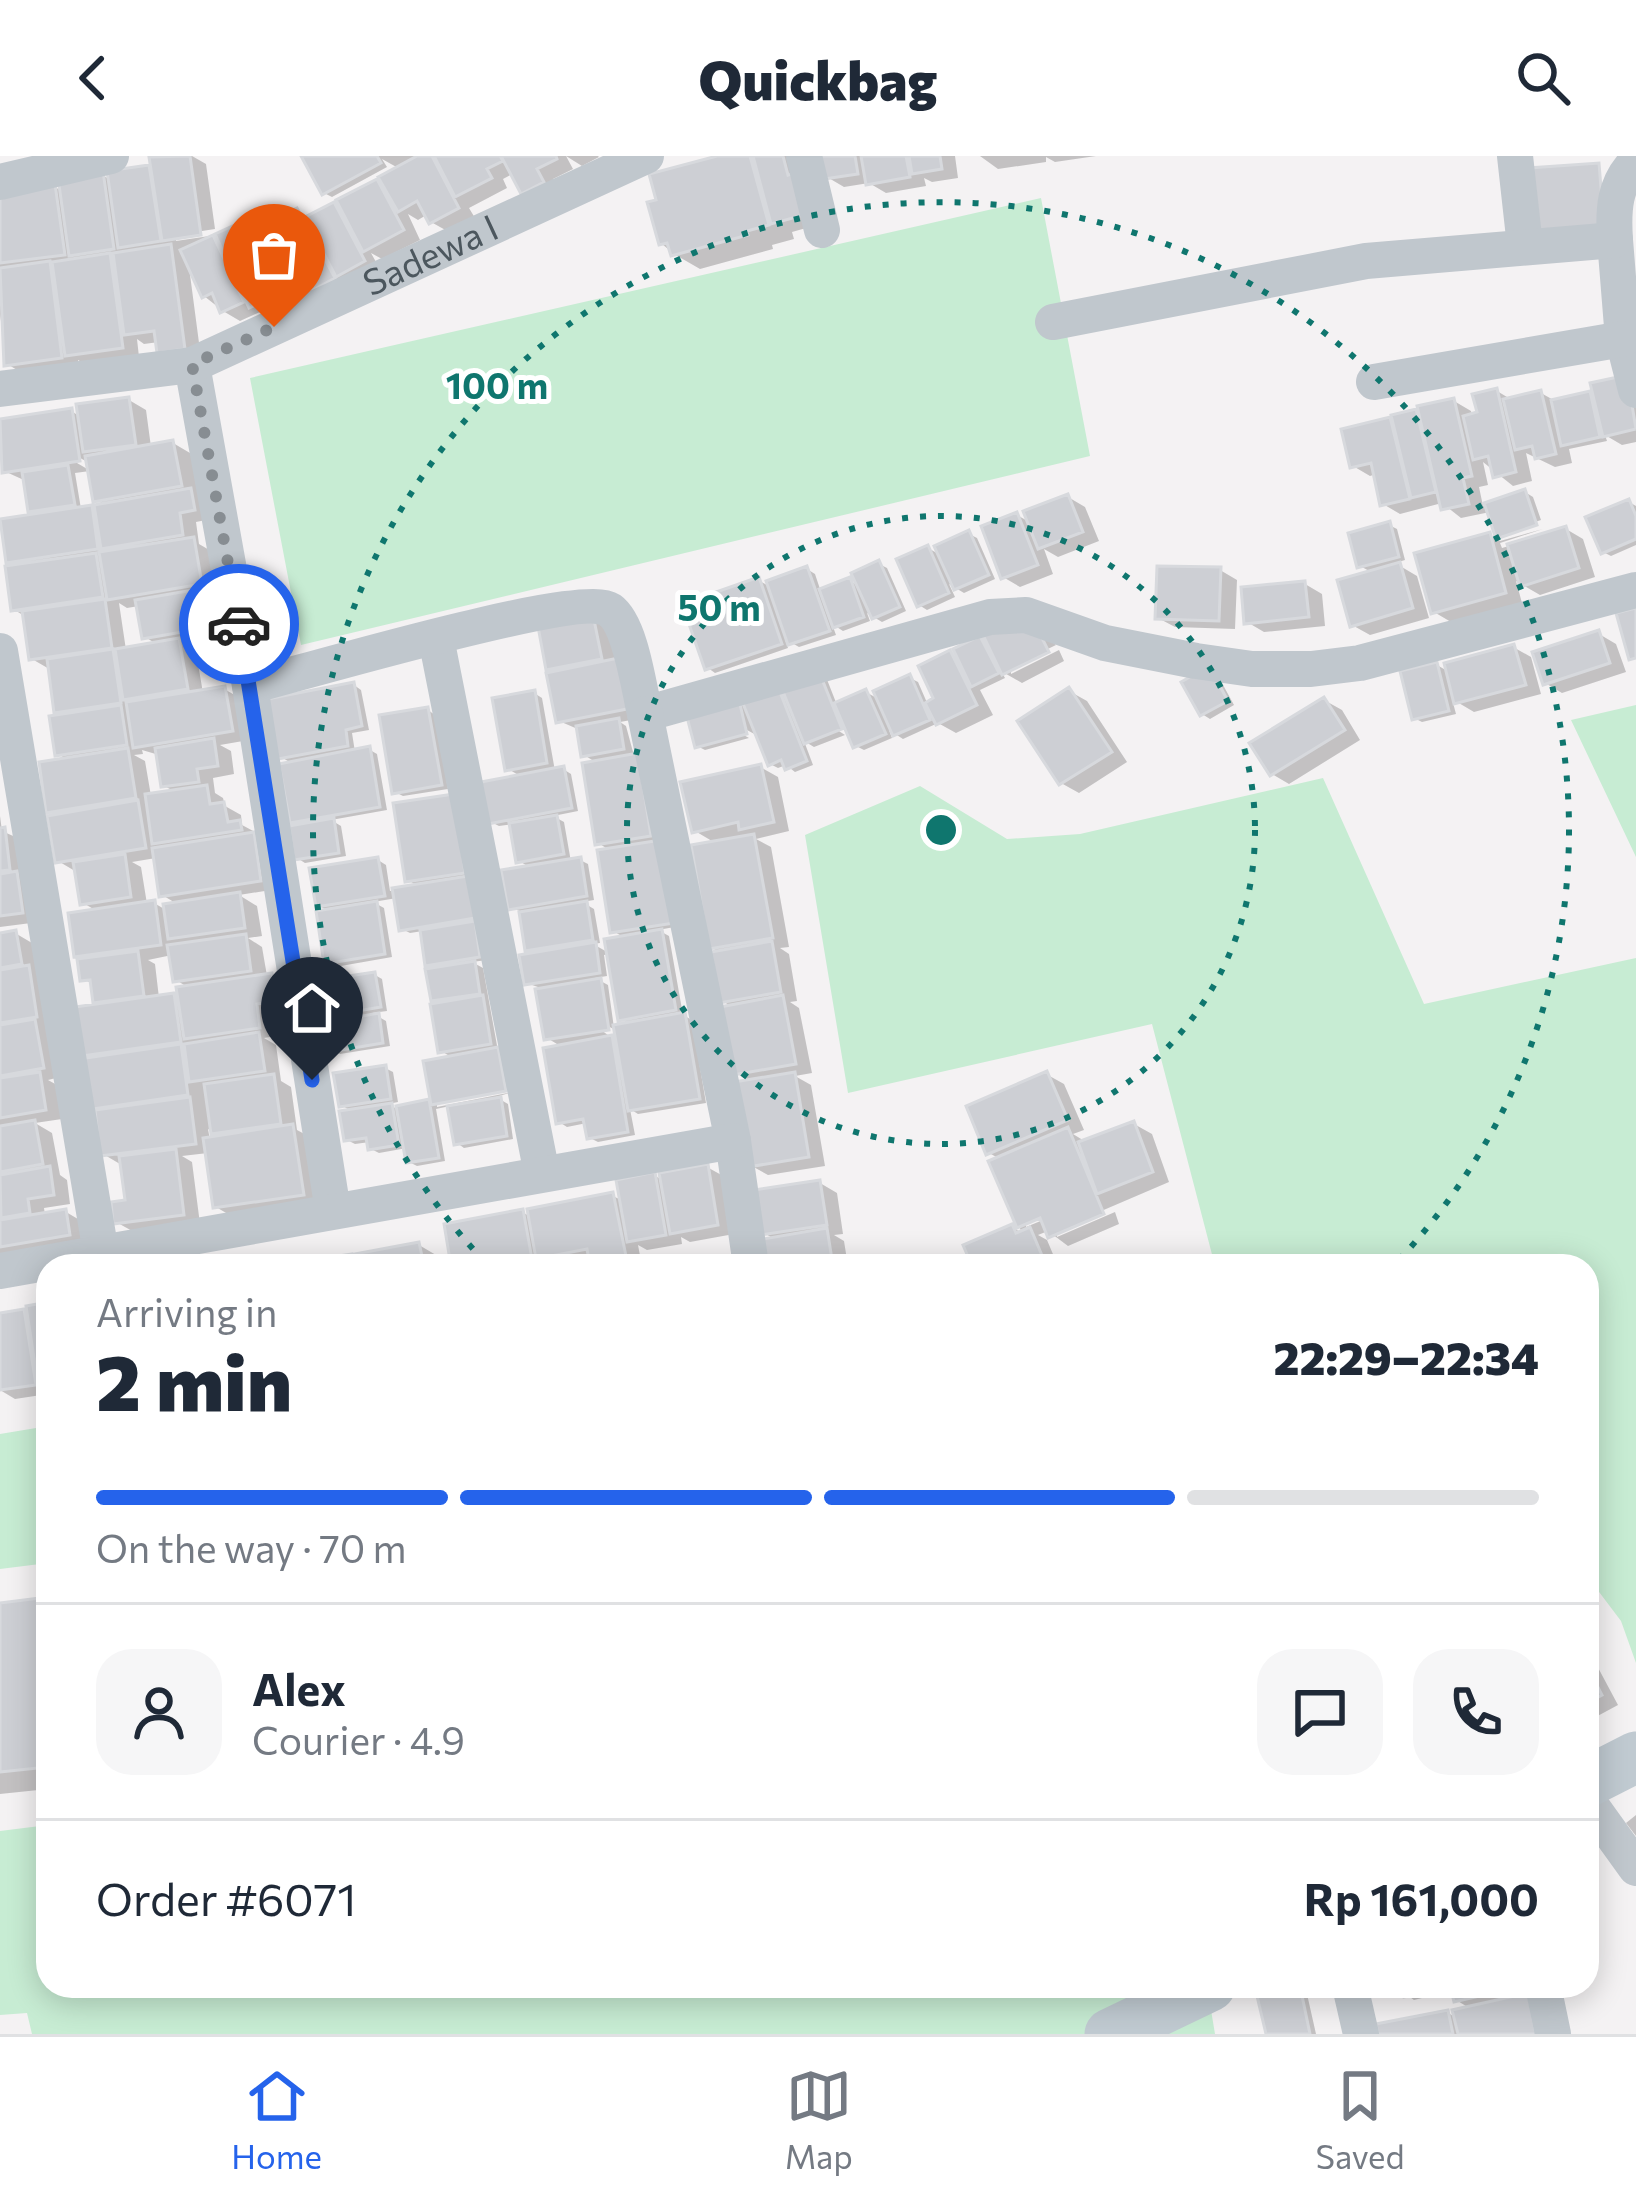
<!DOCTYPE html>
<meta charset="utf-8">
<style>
body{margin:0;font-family:Commissioner,sans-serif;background:#f6f6f7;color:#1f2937;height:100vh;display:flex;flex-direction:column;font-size:45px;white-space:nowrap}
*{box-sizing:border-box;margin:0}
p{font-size:39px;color:#747a83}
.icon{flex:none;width:66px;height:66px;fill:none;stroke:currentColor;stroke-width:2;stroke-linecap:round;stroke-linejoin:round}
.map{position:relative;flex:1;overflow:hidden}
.drawer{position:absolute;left:36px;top:1098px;width:1563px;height:744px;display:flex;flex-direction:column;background:#fff;border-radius:36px;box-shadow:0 6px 30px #0003}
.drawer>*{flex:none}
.pin{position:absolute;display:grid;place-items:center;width:102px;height:102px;color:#fff;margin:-123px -51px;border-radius:50% 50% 50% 0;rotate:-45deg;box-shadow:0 0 12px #0007}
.pin .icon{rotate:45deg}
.courier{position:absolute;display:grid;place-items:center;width:120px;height:120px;margin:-60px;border:9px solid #2563eb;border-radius:50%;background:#fff;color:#222;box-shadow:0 3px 15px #0007}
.head em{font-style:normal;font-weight:800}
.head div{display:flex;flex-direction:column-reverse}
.head{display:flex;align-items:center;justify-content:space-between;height:204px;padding:0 60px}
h1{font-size:78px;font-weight:800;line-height:90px}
.bar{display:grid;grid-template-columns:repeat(4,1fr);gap:18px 12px;align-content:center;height:144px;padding:0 60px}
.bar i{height:15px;border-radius:9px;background:#e0e1e3}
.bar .active{background:#2563eb}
.bar p{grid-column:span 4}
.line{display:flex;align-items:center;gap:30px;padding:0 60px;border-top:3px solid #e0e1e3}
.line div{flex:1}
.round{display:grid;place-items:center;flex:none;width:126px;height:126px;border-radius:36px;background:#f6f6f7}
header{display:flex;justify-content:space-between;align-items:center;height:156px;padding:0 60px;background:#fff;font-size:54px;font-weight:800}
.dock{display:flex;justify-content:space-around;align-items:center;height:168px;border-top:3px solid #e0e1e3;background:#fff;font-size:33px;color:#747a83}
.dock a{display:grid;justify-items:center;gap:6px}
.dock .active{color:#2563eb}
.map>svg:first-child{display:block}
</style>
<header><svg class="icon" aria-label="back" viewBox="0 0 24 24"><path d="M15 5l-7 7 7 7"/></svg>Quickbag<svg class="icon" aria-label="search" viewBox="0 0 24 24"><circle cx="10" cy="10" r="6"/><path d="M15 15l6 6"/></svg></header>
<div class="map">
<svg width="1636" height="1878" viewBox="0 0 1636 1878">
<rect width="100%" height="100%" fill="#f4f2f3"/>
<path fill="#c7ecd3" d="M1041,42L1090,300L301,489L250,222Z
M1636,549V701L1571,564Z
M1323,622L1424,848L1636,802V1507L1621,1465L1587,1420V1110H1215L1152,868L848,937L805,679L920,630L1007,683L1080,678Z
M48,1270V1407L0,1413V1278Z
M48,1669V1830H1207L1215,1878H32L27,1857L0,1859V1675Z"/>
<path fill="#0003" fill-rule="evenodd" d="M192,0L206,8L215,73L176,79V85L216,79L266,59L277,65L297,55L309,62L334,50L346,57L340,46L400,13L382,3L387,11L332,41L324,37L304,0H598L599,1L582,10L566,0L573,13L553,23L560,36H523L514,17L503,23L507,32L469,52L475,62L449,76L431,66L428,58L418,64L408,58L420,84L382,103L371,97L381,115L268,159L260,156L240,165L223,155L204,140L189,111L201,202L159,186L144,188L137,183L139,201L85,208L78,204V211L24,218L7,208L0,158V39L55,31L63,36L102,19L111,24L149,12L155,16L153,3Z
M728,0H797L831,65L792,76L794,83L772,89L773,93L700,113L674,98L662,88Z
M823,0H955L958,22L932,26L924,22L926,30L886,37L869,27L844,31L827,21Z
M980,0H1096L1055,6L1046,1V6L998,13Z
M1636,227V286L1622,289L1605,279L1607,285L1569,293L1572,307L1555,311L1526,297L1532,325L1513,330L1483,306L1488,329L1479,331L1483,350L1525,336L1533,341L1541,364L1500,378V385L1543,373L1500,387L1502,392L1566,373L1583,383L1595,421L1540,439L1516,425L1522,447L1451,466L1434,456L1489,379L1500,385L1490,356L1461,362L1442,347L1400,358L1383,348L1376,318L1370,320L1353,310L1345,275L1454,245L1471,255L1472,260L1481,258L1497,235L1512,244L1541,237L1557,246L1589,238L1597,242Z
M129,244L146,254L151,291L173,287L190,297L211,363L196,366L199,388L211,395L218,437L209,438L221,445L227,480L183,488L196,496L203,537L224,533L242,543L249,584L220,589L231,595L234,618L213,622L215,637L223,642L225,650L241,659L242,669L257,677L277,733L239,739L257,750L262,780L248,782L262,791L267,820L289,830L293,854L273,857L276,880L264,882L276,889L281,925L291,931L297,974L310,981L320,1047L233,1061L216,1051L208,997L182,1000L192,1006L200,1068L134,1076L116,1066L128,1046L120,1008L103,998L89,952L95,904L85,898L97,851L93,828L83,823L71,759L97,755L83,747L75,715L58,705L59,661L49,655L68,604L58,598L66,560L57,555L51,514L32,503L26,461L13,453L3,366L40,360L31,354L26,325L4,315L0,288V266L71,255L81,261ZM68,295L89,307V314L65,300ZM90,315L96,344L105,349L81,353L75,317ZM119,447L127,452L139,450L145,481L158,489L126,494ZM142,594L159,599L164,630L176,636L151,640L145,605L134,599L143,598ZM156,702L162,739L179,749L166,754L154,747L147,748L141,711L132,706ZM172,799L176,824L189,832L181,845L174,840L159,842L155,808L148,804ZM208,973L223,981L210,984Z
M1068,341L1085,351L1099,385L1058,401L1044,393L1053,418L1020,431L1003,421L1017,359L1031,367Z
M1629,346L1636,350V389L1611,400L1603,396Z
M1389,369L1397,373L1405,404L1395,407L1417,420L1429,462L1370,479L1352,469L1373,417L1360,410Z
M969,378L977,382L995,423L964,437L949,428L955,441L927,454L919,449L928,392L942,400Z
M879,408L887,412L906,455L882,466L867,457L870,465L843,475L832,468L836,479L799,491L785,483L788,492L715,517L708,512L758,424L772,432L807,413L815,418L821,436L850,425L861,431Z
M1220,414L1237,424L1235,473L1175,471L1158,462Z
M1305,428L1322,438L1325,470L1264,476L1247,466Z
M609,467L648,561L620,566L626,570L680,770L658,774L669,780L683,859L692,864L706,947L638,958L630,953L635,979L598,986L590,982L587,967L567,971L559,966L562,891L547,882L538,831L526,827L538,799L528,793L523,756L511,752L531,712L519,705L513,668L499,670L491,666L522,621L508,613L534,537L542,542L555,615L563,613L571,618L578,655L553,660L564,666L571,706L580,704L588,708L594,744L582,746L594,753L600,787L593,788L609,797L625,782L613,775L611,695L598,687L597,607L584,599L580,574L559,565L558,517L549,512L540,468ZM609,798L621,863L631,869L614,872L608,829L595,822L607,820L604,799ZM597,864L617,875L619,887L594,869Z
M1034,469L1056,489L1011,511V518L1059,494L1064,505L1022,527L1001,515L1005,522L980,534L993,559L956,577L938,567L903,583L889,574L892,582L864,594L856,590L849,574L831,563L828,568L845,579L814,591L804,585L813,609L795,616L786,609L778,612L770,608L758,580L736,568L733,573L749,582L705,594L697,590L738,547L748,552L777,534L788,540L826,521L837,549L866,536L880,544L910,522L918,526L928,549L937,544L950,497L961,504L980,483L991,490Z
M1599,478L1616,488L1626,516L1562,537L1545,527Z
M1513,491L1531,501L1541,538L1474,556L1452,543L1456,558L1422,566L1414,562L1437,509L1449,516Z
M1217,518L1234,549L1210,563L1202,558Z
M354,529L361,534L369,574L352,577L355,596L370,594L377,598L387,654L331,664L341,670L346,700L305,707L297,702L282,610L293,608L281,601Z
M1069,535L1087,545L1127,606L1079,637L1061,627Z
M1324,544L1342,554L1360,584L1289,628L1272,618Z
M428,554L435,559L448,633L403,640L395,636Z
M760,611L778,621L789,675L756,683L771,691L789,791L780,792L789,798L797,845L790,846L799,852L812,917L795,920L811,929L825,1010L768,1019L750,1009L751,926L736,917L733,851L722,845L721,797L712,792L717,688L695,675Z
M453,641L487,804L472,806L483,812L498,895L505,898L511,931L437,945V951L512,936L496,941L508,948L513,983L464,992L457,987L450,950L436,953L445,1005L417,1010L409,1006L407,992L379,997L371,993L370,986L355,988L347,984L353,956L341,949L385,912L393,916L398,946L388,948L397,953L433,946L453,902L441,895L443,849L433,843L439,814L428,808L423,775L410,777L402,773L397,742L373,746L384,752L392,801L335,811L327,806L330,756L318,749L378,704L386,709L390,735L419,731L408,724Z
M0,660L2,675L22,684L39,766L0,771Z
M15,777L32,787L60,921L48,924L57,929L62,963L35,967L52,977L60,1019L67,1024L70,1048L44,1052L45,1059L66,1056L83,1066L87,1088L0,1102V1067L5,1066L0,1035V780Z
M375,819L382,823L387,855L372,857L386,865L390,890L340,898L332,894L345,866L331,858Z
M1046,918L1064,928L1084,974L1073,978L1086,986L1134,968L1152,978L1169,1026L1057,1074V1081L1115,1056L1119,1068L1068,1090L1048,1075L1038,1079L1047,1084L1058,1110H975L967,1091L1012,1071L1022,1077L992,1007L1000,1003L989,997ZM1052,1054L1055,1059L1026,1071V1065Z
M707,1011L725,1021L734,1078L690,1086L681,1081L682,1088L647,1094L638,1089L642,1110H593L592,1104L562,1110L546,1106L547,1110H454L522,1056L531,1061L613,1040L623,1045L655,1020L663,1024Z
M820,1027L837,1037L843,1078L834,1079L844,1085L848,1110H770L776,1084L764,1077Z
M419,1089L436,1099L438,1110H316L351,1101L359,1106Z
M48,1149V1238L15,1243L0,1234V1160L24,1156L31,1161Z
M48,1444V1633L0,1638V1450Z
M1587,1491L1618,1549L1592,1563L1587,1561Z
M1636,1659V1680L1626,1667Z
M1405,1830H1519L1522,1841L1551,1878H1381L1448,1857L1457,1862L1471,1853L1456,1844L1454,1834L1414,1844L1407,1839Z
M1299,1834L1307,1838L1316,1878H1269Z"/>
<path fill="#cdcfd4" stroke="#d7d9dd" stroke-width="3" d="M190,0L201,79L162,85L149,1Z
M301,0H377L381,7L322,39Z
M417,0H432L459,52L429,68L417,45L398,56L378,21Z
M434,0H500L503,5L487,13L492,22L455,41Z
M501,0H556L557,3L537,13L544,26L521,38Z
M717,0H750L769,69L747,75L748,79L671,100L667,87L659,89L647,46L656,44L649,18Z
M753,0H783L788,19L804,14L815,56L771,68Z
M820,0H855L858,18L824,23Z
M861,0H906L910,21L866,29Z
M909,0H940L942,13L912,18Z
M1599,7L1604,70L1534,75L1529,12Z
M149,9L161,85L118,92L107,15Z
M103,15L114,93L69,100L58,22Z
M377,23L404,74L363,96L336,44Z
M55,28L65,99L0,107V36Z
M334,46L365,105L336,121L305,61Z
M297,52L335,122L309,136L271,65Z
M266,55L299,129L249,152L215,78Z
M213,79L244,146L220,157L212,137L202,142L180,94Z
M171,88L185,193L157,197L154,175L124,179L113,97Z
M110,97L123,192L65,200L52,106Z
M50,105L62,202L4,210L0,112Z
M1627,219L1636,273L1603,281L1590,227Z
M1497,232L1516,316L1493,322L1488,300L1473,304L1463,260L1477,256L1472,238Z
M1541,234L1556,298L1535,303L1532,290L1515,294L1503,243Z
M1590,235L1600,281L1561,290L1551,244Z
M129,241L136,289L83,296L76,248Z
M1454,242L1472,320L1463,322L1469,348L1441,354L1417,250Z
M72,252L80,305L2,317L0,263Z
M1416,253L1436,336L1411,342L1391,259Z
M1390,261L1410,343L1380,350L1371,307L1350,312L1341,273Z
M173,284L182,330L93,346L85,300Z
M68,309L75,349L28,356L22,316Z
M191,332L195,354L180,357L183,379L101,393L94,349Z
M1525,333L1537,369L1496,383L1484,347Z
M1068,338L1083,376L1038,393L1023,355Z
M1629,343L1636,360V383L1601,398L1585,361Z
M92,349L98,393L6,407L0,363Z
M1017,356L1038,409L1001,423L981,370Z
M1390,365L1399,401L1357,412L1348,377Z
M1566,370L1579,412L1520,431L1507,388Z
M969,374L989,419L954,434L934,390Z
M1490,376L1506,437L1431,458L1414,397Z
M194,381L202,428L107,444L99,396Z
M928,389L949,437L917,451L896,403Z
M96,397L103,441L11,455L5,410Z
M879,404L900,451L872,463L851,417Z
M1400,406L1413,452L1350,471L1337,424Z
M807,410L830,475L788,489L766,425Z
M1157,410L1221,411L1219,465L1155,463Z
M759,421L782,488L705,514L682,448Z
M850,421L864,461L833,472L819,433Z
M1305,425L1309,461L1244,468L1241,431Z
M205,432L211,471L142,483L135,444Z
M105,443L112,492L29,504L22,455Z
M1636,452V502L1629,504L1616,457Z
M592,454L602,503L546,514L537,465Z
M1034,466L1049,496L1002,519L983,479Z
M1599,474L1610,507L1543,529L1532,496Z
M980,480L999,517L971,531L953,493Z
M179,482L188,533L123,544L115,493Z
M1514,488L1526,529L1454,548L1444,507Z
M113,493L121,547L54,557L47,503Z
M950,494L977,549L936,569L925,547L933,542L918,510Z
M623,501L632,552L556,567L546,517Z
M1437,506L1449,555L1412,564L1400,515Z
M1209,510L1228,545L1200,560L1181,526Z
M818,513L842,573L804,588L780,528Z
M910,518L930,564L893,580L873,535Z
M354,526L362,570L346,574L348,590L278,603L267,543Z
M225,530L233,575L133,592L126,546Z
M778,531L807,605L785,614L781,604L768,610L742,545Z
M1069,531L1112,596L1059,629L1017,565Z
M866,533L886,578L853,592L834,547Z
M535,534L547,607L505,615L492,542Z
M1324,541L1345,574L1270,620L1249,587Z
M739,544L747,578L695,592L686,557Z
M121,549L127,589L55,600L49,560Z
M428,551L442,629L392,638L379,559Z
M619,562L624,593L581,601L576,570Z
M214,582L218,610L197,613L199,626L161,631L155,592Z
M370,590L380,651L290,667L279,608Z
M128,592L136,642L46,657L39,606Z
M638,597L651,680L595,689L582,607Z
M761,608L774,666L739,674L738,666L692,677L680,626Z
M564,610L572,652L488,668L481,626Z
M207,629L210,648L224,646L228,666L240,664L242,674L152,688L145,638Z
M454,638L465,717L405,726L393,647Z
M138,644L146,692L55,707L47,660Z
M557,659L564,698L516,707L509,667Z
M334,662L339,697L294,704L289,670Z
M5,671L10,714L0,715V672Z
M254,676L261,725L159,741L152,692Z
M754,678L773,782L709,793L691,689Z
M661,684L674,767L610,777L597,694Z
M125,698L131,741L80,749L73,706Z
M378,701L385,740L316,751L309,712Z
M581,701L587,740L508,754L501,714Z
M17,715L23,757L0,760V718Z
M468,720L475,762L399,775L392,732Z
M240,736L245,772L168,783L163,748Z
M155,744L161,789L74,801L68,757Z
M377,745L385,798L324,808L316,755Z
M587,745L593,784L525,795L519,756Z
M475,765L480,801L425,810L420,774Z
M662,773L676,854L618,865L604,783Z
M16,774L22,808L0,812V777Z
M246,778L251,815L173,826L167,789Z
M772,785L781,836L719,847L711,796Z
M596,786L600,817L524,829L519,799Z
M138,795L144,840L93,847L90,824L80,825L77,803Z
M475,805L480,838L431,845L425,813Z
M29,809L37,861L0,867V814Z
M375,816L381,851L328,860L322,824Z
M272,817L277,845L257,848L260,872L184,883L176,831Z
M601,822L609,874L544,884L535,833Z
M174,837L181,886L82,900L75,851Z
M483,839L491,888L438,897L430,848Z
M783,839L796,908L733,919L720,851Z
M685,856L700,943L628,955L613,869Z
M379,857L383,887L329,896L324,867Z
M35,863L44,912L0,920V869Z
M259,876L265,915L189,926L184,888Z
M612,879L628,976L587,983L583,963L556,968L543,892Z
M181,888L188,939L86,954L79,903Z
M498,891L506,935L431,949L423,905Z
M386,909L391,943L339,951L333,917Z
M1047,915L1068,964L986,999L966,950Z
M40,916L46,954L0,962V922Z
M795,916L809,1001L748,1011L734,926Z
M274,918L281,968L211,978L204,928Z
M190,941L196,988L100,1000L95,954Z
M501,941L507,980L454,989L447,950Z
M429,943L439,1002L406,1007L396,950Z
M392,947L399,989L368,994L366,982L344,985L339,955Z
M35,964L43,1008L0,1016V970Z
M1134,965L1153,1016L1097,1038L1078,986Z
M293,968L304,1039L213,1052L203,982Z
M1068,971L1104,1058L1048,1082L1040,1062L1017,1072L988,1005Z
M176,993L184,1059L113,1068L111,1046L125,1044L119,1000Z
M708,1008L718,1069L670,1078L659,1017Z
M50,1010L54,1039L28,1043L30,1057L1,1062L0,1019Z
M655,1016L666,1079L627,1086L616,1024Z
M820,1024L827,1069L761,1079L754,1034Z
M613,1036L628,1110H590L587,1093L536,1103L527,1053Z
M66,1053L70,1079L0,1091V1064Z
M523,1053L532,1103L497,1110H451L444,1068Z
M1012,1068L1016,1077L1030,1071L1046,1109L972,1110L963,1089Z
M827,1072L833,1110H767L763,1083Z
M419,1086L424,1110H357L355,1098Z
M352,1098L354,1110H313L312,1104Z
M211,1101L212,1110H152Z
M48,1146V1227L38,1228L26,1150Z
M24,1153L36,1229L0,1234V1157Z
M48,1441V1611L0,1616V1447Z
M1587,1510L1602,1539L1587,1547Z
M1300,1830L1310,1878H1266L1257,1840Z
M1402,1830H1445V1832L1404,1841Z
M1450,1830H1505L1506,1834L1454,1846Z
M1528,1837L1536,1878H1458L1452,1854Z
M1448,1854L1453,1878H1378L1376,1868Z"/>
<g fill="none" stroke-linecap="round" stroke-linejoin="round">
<g stroke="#c0c7cd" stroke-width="36">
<path d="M804,0L822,74"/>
<path d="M1515,0L1525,90"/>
<path d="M0,26L111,0"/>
<path d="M1615,84L1623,183L1636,234"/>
<path d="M1053,166L1366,105L1615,84C1613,54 1614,28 1636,6"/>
<path d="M192,209L250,530L333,1055"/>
<path d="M1374,226L1623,183"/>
<path id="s1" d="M0,233L192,209L646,0"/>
<path d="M436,482L542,1018"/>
<path d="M0,495L101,1097"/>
<path d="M250,530C302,517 580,434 610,454C631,469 639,533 645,558L990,461L1026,459L1105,487L1196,505L1252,513H1311L1360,507L1636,434"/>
<path d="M645,558L733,985L751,1110"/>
<path d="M0,1115L733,985"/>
<path d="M1587,1644L1636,1712"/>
<path d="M1350,1830L1361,1878"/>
<path d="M1543,1830L1553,1878"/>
</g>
<path stroke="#c0cad1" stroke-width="51" d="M1587,1626L1636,1601
M1110,1878L1210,1830"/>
</g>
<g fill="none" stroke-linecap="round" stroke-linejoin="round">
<path stroke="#878d92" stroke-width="12" stroke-dasharray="0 21.6" d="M239,468L192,208L274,171"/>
<path stroke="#2563eb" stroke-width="15" d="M239,468L312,924"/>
</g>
<g fill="none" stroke="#0f766e" stroke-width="6" stroke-dasharray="6 12">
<circle cx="941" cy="674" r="314"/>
<path d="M485 1106A628 628 0 1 1 1397 1106"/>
</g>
<g text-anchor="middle" stroke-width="10" stroke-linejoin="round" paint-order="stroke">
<g font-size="36" fill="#4c575e" stroke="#fff">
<text dy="13" stroke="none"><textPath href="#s1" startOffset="456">Sadewa I</textPath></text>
</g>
</g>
<circle cx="941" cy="674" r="18" fill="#0f766e" stroke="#fff" stroke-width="6"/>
<g font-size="36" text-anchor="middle" font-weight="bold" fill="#0f766e" stroke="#fff" stroke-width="10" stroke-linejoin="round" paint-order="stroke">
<text x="497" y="243">100 m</text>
<text x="719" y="465">50 m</text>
</g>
</svg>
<div class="pin" style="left:274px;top:171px;background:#ea580c"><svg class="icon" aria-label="bag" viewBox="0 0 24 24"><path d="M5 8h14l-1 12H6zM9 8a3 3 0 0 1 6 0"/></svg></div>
<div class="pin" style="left:312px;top:924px;background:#1f2937"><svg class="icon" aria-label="home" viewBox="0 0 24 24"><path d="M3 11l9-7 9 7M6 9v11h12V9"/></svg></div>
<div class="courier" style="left:239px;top:468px"><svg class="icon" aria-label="car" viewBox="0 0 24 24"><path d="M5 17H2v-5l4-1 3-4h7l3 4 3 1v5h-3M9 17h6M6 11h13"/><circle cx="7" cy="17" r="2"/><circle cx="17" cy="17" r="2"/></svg></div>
<section class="drawer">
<div class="head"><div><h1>2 min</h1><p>Arriving in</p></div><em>22:29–22:34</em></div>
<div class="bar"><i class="active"></i><i class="active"></i><i class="active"></i><i></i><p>On the way · 70 m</p></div>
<div class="line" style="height:216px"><a class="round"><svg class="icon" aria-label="person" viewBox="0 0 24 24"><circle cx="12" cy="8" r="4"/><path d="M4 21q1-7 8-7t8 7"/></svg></a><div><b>Alex</b><p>Courier · 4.9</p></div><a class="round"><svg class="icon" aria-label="chat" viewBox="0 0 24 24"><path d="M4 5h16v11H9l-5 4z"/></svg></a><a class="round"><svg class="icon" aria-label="phone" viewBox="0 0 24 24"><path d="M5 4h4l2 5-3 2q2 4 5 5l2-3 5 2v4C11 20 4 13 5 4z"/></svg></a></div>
<div class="line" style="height:156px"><div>Order #6071</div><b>Rp 161,000</b></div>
</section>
</div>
<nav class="dock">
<a class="active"><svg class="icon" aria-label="home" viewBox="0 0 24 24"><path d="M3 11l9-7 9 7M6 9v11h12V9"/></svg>Home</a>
<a><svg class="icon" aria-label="map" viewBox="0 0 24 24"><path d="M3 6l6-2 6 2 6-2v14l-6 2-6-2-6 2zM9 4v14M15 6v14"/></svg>Map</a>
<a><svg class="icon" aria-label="saved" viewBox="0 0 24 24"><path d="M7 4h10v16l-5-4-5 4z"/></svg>Saved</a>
</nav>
